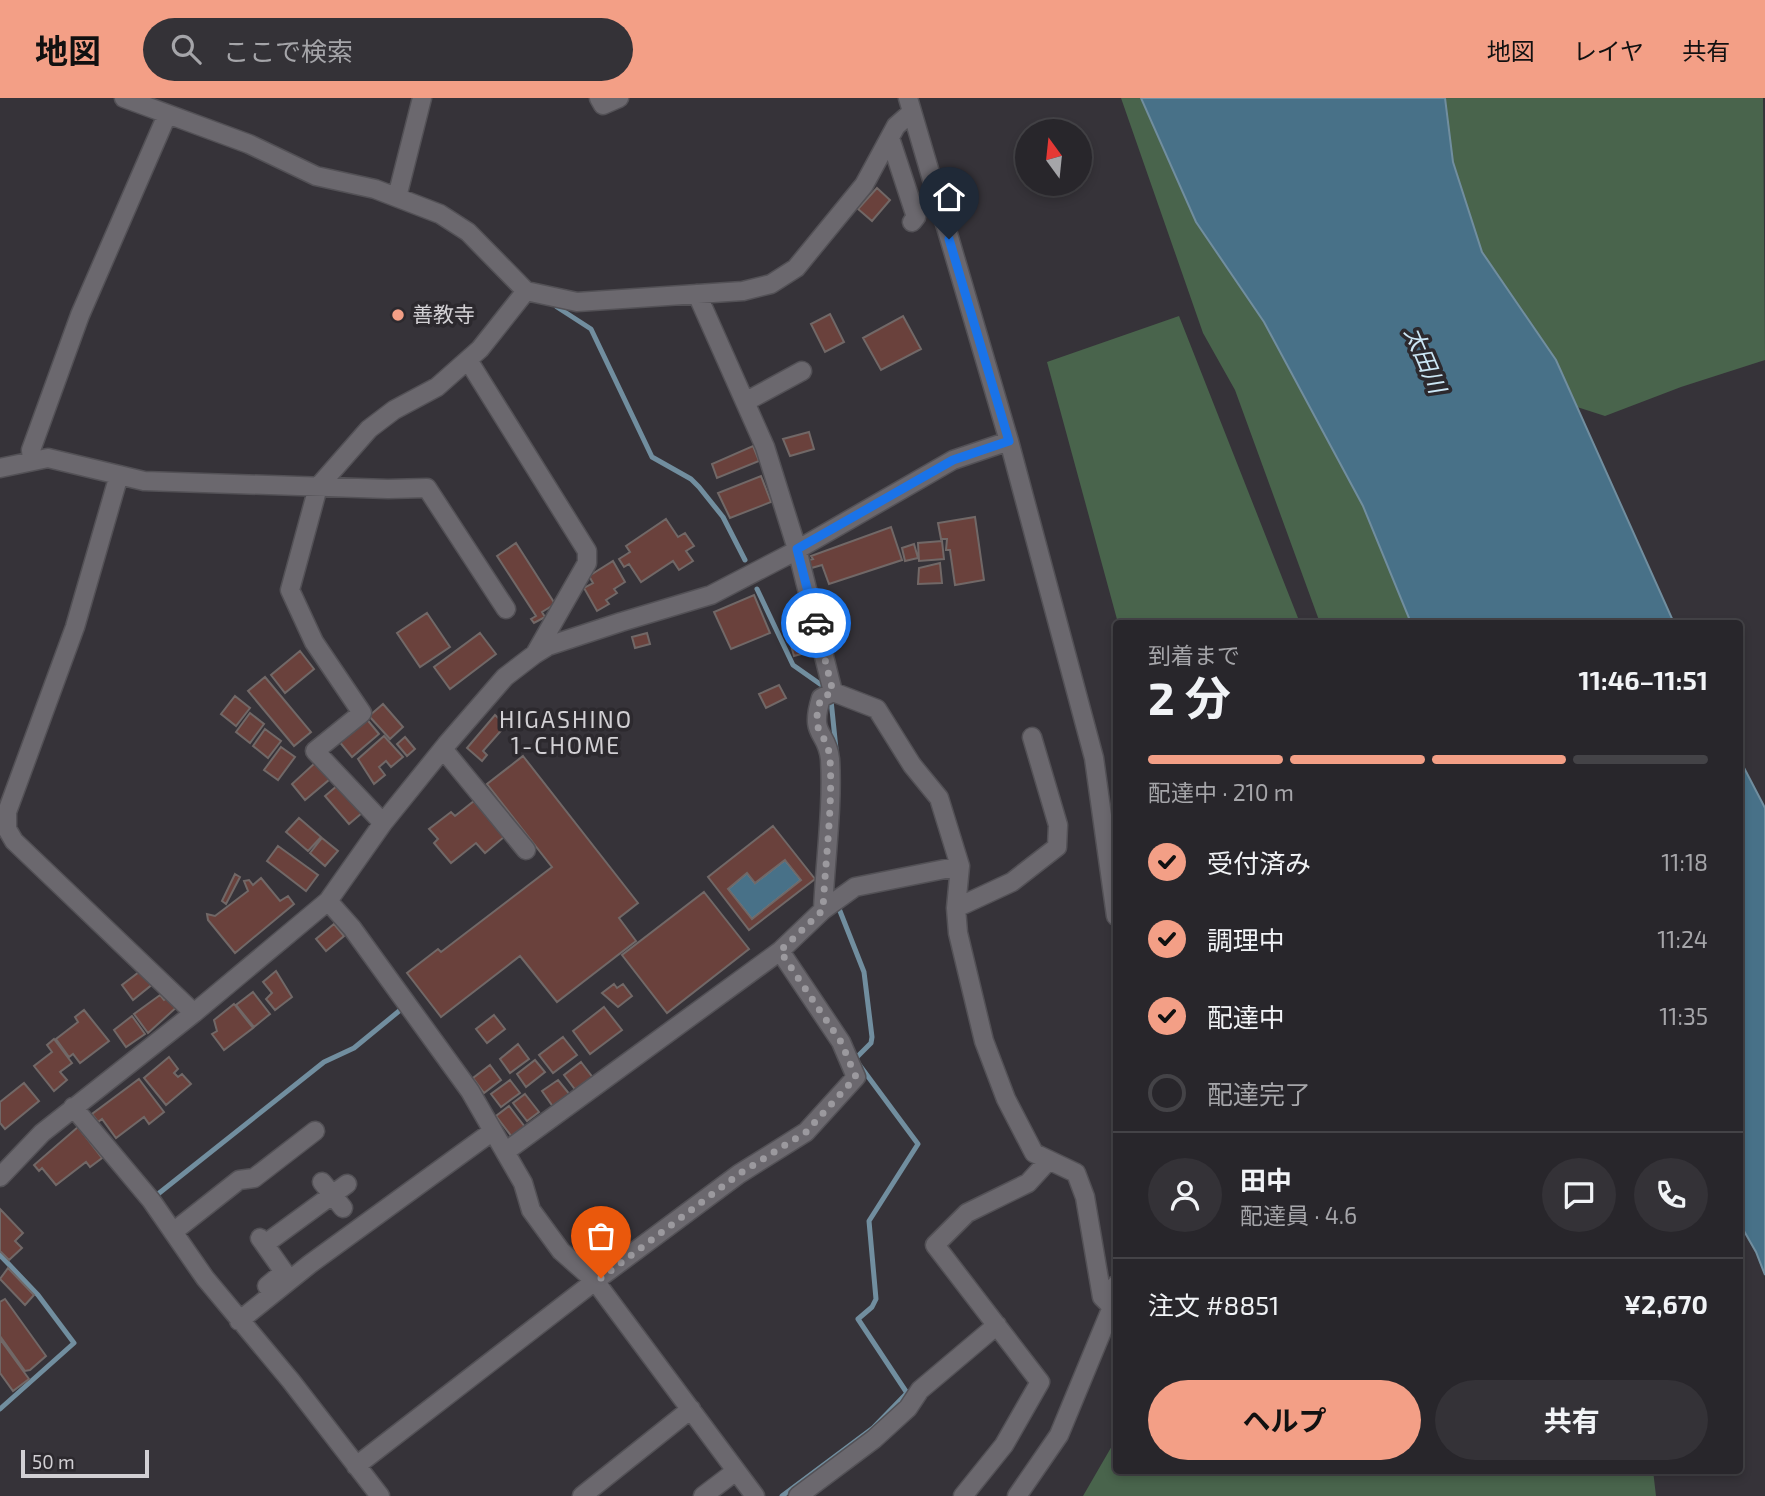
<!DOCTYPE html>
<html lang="ja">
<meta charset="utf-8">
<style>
body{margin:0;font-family:"Exo 2","Noto Sans JP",sans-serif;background:#343237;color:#f1f3f6;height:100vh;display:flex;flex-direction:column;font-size:26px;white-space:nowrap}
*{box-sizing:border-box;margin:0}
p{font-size:23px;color:#a5a5a9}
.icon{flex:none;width:38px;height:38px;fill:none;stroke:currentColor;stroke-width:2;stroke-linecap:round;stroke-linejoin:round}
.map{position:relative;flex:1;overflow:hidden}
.sheet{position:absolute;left:1113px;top:522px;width:630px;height:854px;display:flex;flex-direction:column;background:#28262b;border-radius:7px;box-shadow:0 4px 10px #0003,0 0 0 2px #444347}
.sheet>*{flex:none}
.needle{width:46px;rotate:345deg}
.fabs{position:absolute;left:1015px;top:21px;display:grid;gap:14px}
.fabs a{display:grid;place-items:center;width:77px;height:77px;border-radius:50%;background:#28262b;box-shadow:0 4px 10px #0003,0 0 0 2px #444347;font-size:35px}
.scale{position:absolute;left:21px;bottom:18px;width:128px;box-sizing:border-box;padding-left:7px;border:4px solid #d2d0d4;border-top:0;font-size:19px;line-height:24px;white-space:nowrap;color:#d2d0d4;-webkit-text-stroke:5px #2c292e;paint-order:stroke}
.pin{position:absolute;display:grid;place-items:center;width:60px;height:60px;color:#fff;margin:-72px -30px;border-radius:50% 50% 50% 0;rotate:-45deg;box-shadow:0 0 7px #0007}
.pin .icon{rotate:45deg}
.courier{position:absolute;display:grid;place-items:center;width:70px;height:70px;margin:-35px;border:5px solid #1a73e8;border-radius:50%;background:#fff;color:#222;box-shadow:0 2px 9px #0007}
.overview em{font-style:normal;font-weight:700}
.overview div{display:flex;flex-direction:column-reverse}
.overview{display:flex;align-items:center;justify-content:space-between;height:119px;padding:0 35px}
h1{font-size:46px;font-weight:700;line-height:52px}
.bar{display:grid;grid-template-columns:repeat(4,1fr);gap:10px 7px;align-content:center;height:84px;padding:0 35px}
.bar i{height:9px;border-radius:5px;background:#444347}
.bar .active{background:#f39f86}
.bar p{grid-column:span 4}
.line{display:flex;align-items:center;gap:18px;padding:0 35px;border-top:2px solid #444347}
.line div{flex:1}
.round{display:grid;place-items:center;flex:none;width:74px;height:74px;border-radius:37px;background:#343237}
ol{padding:0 35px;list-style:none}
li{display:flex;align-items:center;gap:21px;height:77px}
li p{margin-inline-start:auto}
li .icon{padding:7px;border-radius:50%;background:#f39f86;color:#111;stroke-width:4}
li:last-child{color:#a5a5a9}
li i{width:38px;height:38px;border:4px solid #444347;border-radius:50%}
.action{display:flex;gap:14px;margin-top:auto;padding:14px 35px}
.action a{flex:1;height:80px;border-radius:42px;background:#f39f86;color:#111;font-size:28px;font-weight:700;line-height:80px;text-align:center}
.action a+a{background:#343237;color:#f1f3f6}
header{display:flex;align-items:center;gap:42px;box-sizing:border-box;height:98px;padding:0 35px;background:#f39f86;color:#111}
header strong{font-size:33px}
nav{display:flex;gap:38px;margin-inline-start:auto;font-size:24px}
.search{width:490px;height:63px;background:#343237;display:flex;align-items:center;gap:18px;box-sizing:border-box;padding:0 24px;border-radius:38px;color:#a5a5a9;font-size:26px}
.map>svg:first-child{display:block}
</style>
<header>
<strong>地図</strong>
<div class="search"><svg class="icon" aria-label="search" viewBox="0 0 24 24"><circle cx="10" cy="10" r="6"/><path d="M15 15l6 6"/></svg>ここで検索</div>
<nav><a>地図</a><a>レイヤ</a><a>共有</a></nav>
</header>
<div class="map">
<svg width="1765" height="1398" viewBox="0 0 1765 1398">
<rect width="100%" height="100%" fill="#363339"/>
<path fill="#49644c" d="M1121,0H1141L1196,124L1264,224L1363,408L1411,525H1320L1235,292L1203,235Z
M1445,0H1763L1765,262L1681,289L1605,318L1577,309L1556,262L1482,154L1453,64Z
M1179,218L1300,525H1118L1047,264Z
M1116,1341V1372H1653L1656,1398H1083Z"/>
<path fill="#487188" stroke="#718e9f" stroke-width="2" d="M1141,0H1445L1453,64L1482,154L1556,262L1674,525H1411L1363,408L1264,224L1196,124Z
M1740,662L1765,710V1177L1756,1154L1740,1126Z
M785,762L801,782L752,821L728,791L747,775L755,785Z"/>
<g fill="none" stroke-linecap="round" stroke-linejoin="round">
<path stroke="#718e9f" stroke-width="5" d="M557,209L591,231L652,359L691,381L699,389L723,419L745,462
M757,491L793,567L820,586
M831,602L836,651
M158,1096L324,964L354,950L404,909L405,911
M0,1157L38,1197L74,1245L0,1311
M782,1398L873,1330L907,1295L858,1221L872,1209L876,1201L869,1123L918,1046L855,961L871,945L872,939L864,874L838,808"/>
</g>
<path fill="#6a413c" stroke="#716867" stroke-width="2" fill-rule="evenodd" d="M877,90L890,102L872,123L858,111Z
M830,216L844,244L825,254L811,226Z
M903,218L921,251L881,272L863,240Z
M809,334L814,351L790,358L783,341Z
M753,348L759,363L717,380L712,366Z
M761,378L771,404L730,420L718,395Z
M975,419L984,482L955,487L950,452H946L947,441H941L938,425Z
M666,421L678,439L685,435L694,448L686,453L693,463L679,472L673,463L641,484L629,466L624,469L619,461L630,454L626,448Z
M891,429L902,462L829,486L822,467L808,471L805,463L813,461L811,458Z
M942,443L944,461L919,463L918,445Z
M516,445L555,506L542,514L545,519L534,525L531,521L536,518L497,458Z
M914,446L918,460L905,463L902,450Z
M613,463L625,484L614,491L617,495L606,502L609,506L597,513L584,490L593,485L589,478Z
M940,465L942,485L918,486L919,470Z
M754,497L770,535L731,551L714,514Z
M427,515L450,549L420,569L397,535Z
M811,534L816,552L794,558L789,540Z
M480,535L496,556L450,591L434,569Z
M647,535L650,546L635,550L632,539Z
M300,553L314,571L285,595L271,577Z
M265,579L311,634L294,648L248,593Z
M779,587L786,600L766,610L759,596Z
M235,598L250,610L236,628L221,616Z
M383,606L403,629L390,641L369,618Z
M250,615L264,626L250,645L236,634Z
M495,617L506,627L483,653L487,657L482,663L467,650Z
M365,619L379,636L352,659L338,642Z
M265,631L281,643L268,660L253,648Z
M384,638L403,659L391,669L386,663L379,669L385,677L374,686L358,661Z
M405,639L415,651L407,658L397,646Z
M281,649L295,659L278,682L264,672Z
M523,658L638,805L619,820L636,843L557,904L520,858L441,919L407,875L438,851L441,854L552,769L487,686Z
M316,664L330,681L305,702L292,686Z
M338,687L362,715L349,726L325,698Z
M474,703L504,739L485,755L476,745L451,765L434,745L438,741L429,731L451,714L455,718Z
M299,720L321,739L308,753L286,734Z
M773,728L815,781L749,832L708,779ZM785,762L801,782L752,821L728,791L747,775L755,785Z
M322,740L338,753L325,768L310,755Z
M278,748L318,777L306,793L267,763Z
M235,776L240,779L226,806L222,803Z
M261,780L280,803L288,798L294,806L235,855L208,822L207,816L215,818L248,793L244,783L249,782L253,787Z
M704,794L749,851L667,915L622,857Z
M334,826L344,838L326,853L316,841Z
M143,871L154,885L133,902L122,887Z
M276,873L292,899L275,912L266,901L272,895L263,884Z
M614,886L617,890L623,886L632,898L618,909L602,895Z
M253,894L270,916L254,929L236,907Z
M160,897L164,902L171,898L179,907L148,935L134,916Z
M234,906L253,930L224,952L212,936L217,933L214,922Z
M604,909L622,932L590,956L573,933Z
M84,912L109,943L80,965L73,956L69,959L56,941L78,924L75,919Z
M494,917L505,931L487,945L476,931Z
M132,918L145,936L126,949L114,932Z
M563,939L577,957L553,975L539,957Z
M54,941L72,965L60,974L67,982L54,993L34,968L52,954L47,947Z
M518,946L529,961L510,975L500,961Z
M169,959L178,971L174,975L178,979L182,976L191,986L166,1007L144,980Z
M535,962L545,974L526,989L517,976Z
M581,964L594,981L577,994L564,977Z
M490,967L501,982L484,995L473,980Z
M139,981L164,1014L149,1026L144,1019L116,1040L102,1021L98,1024L92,1016Z
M510,982L520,995L501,1009L491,996Z
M558,982L571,998L554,1010L542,993Z
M24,985L39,1003L5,1031L0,1025V1004Z
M525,996L539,1014L527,1023L513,1005Z
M509,1008L525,1029L512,1039L496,1018Z
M78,1029L102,1060L90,1069L86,1064L56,1087L42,1070L39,1073L34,1067Z
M0,1111L23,1135L15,1143L22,1150L9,1162L0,1153Z
M8,1170L34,1197L25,1207L0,1181Z
M5,1201L46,1258L30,1272L25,1273L0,1238V1204Z
M0,1241L29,1281L13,1293L0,1275Z"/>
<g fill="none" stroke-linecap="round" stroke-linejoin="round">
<g stroke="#535156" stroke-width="21">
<path id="minor" d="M124,0L249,46L316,78L375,91L440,116L468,134L526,193L577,204L743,193L771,186L796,170L864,87L896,28L912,14
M599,0L603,7L619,0
M908,0L1009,343L1094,660L1116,818
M890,40L916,119L912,124
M397,99L422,0
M697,196L765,349L797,451L833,594L877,611L912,667L939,700L960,768L956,810L958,835L984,943L1006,1001L1034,1055L1076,1075L1085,1099L1102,1199L1112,1209
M468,262L587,453V465L535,556
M745,304L802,273
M32,363L31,352L80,217L167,17
M0,370L48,360L144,383L388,391L427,390L506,511
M119,377L75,529L7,714V731L14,743L194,915
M443,651L526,752
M383,725L315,653L362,615L314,544L290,492L318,389L369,331L394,312L437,289L480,251L526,193
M328,803L352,830L470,993L523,1085L531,1112L561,1153L595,1183L755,1398
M956,810L1012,784L1057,749L1058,727L1032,639
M823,812C825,765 833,708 830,661C827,632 809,639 821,600L833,594
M73,1009L151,1102L205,1180L291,1283L380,1398
M505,1054L780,853L823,812L855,789L960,768
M0,1079L42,1035L194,915L328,803L383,725L446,647L505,579L535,556L548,548L621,524L711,497L788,457L953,362L1009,343
M322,1084L343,1110
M173,1134L239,1082L254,1080L315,1033
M260,1140L284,1174L267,1188
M265,1146L347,1086
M239,1223L310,1166L493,1033
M356,1368L595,1183L739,1076L806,1034L856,979L841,944L780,853
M582,1398L691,1311
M703,1398L736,1373
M798,1398L874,1341L908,1310L920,1292L997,1227
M963,1398L1004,1347L1040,1284L935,1147L967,1115L1028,1085L1049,1062
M1017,1398L1059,1337L1112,1209L1116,1187"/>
</g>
<use href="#minor" stroke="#6b686e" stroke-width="18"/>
</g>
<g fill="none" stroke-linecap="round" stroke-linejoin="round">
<path stroke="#9b999e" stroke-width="7" stroke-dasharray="0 12.6" d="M601,1180L739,1076L806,1034L856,979L841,944L780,853L823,812C825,766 833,706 830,661C827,631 809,639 821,600L833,594L816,525"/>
<path stroke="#1a73e8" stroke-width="9" d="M816,525L797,451L953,362L1009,343L949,141"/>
</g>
<circle fill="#f39f86" stroke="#2c292e" stroke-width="2.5" cx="398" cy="217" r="7"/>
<g text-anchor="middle" stroke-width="7" stroke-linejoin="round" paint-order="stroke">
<g font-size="21" fill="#d2d0d4" stroke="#2c292e" text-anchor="start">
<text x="412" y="224">善教寺</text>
</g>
<g font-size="23" font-style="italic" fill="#cce7f6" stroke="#2c292e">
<text transform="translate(1425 262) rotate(67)" y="8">太田川</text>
</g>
<g font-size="23" letter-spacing="2" fill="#d2d0d4" stroke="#2c292e">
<text x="566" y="630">HIGASHINO<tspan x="566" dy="26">1-CHOME</tspan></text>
</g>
</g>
</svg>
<div class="fabs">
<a><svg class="needle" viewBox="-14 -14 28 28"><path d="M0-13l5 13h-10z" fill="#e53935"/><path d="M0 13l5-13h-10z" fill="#a5a5a9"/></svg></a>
</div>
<div class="scale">50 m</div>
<div class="pin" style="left:601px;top:1180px;background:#ea580c"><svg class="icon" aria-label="bag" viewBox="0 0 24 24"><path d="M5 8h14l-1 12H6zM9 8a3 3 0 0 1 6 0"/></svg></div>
<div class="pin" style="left:949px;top:141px;background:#1f2937"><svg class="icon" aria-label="home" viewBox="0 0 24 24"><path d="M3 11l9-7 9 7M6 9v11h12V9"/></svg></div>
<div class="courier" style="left:816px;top:525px"><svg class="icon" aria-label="car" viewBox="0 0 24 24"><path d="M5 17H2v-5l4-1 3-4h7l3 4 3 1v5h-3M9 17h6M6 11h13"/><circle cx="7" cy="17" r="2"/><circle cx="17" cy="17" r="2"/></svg></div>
<section class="sheet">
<div class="overview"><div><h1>2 分</h1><p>到着まで</p></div><em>11:46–11:51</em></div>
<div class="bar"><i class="active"></i><i class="active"></i><i class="active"></i><i></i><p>配達中 · 210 m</p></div>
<ol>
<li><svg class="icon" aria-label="check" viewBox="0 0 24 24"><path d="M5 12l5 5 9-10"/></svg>受付済み<p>11:18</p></li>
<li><svg class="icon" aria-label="check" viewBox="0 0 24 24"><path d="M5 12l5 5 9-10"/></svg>調理中<p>11:24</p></li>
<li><svg class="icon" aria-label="check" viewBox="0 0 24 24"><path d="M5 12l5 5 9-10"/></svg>配達中<p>11:35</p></li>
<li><i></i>配達完了</li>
</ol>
<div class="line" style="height:126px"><a class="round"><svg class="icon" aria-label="person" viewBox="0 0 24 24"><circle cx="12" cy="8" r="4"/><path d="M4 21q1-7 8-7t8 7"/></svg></a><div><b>田中</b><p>配達員 · 4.6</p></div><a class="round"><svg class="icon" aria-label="chat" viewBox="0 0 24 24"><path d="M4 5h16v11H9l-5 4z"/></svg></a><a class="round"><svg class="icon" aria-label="phone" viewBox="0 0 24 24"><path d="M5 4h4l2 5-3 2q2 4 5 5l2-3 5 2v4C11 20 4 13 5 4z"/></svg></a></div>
<div class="line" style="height:91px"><div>注文 #8851</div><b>¥2,670</b></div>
<div class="action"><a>ヘルプ</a><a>共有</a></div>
</section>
</div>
